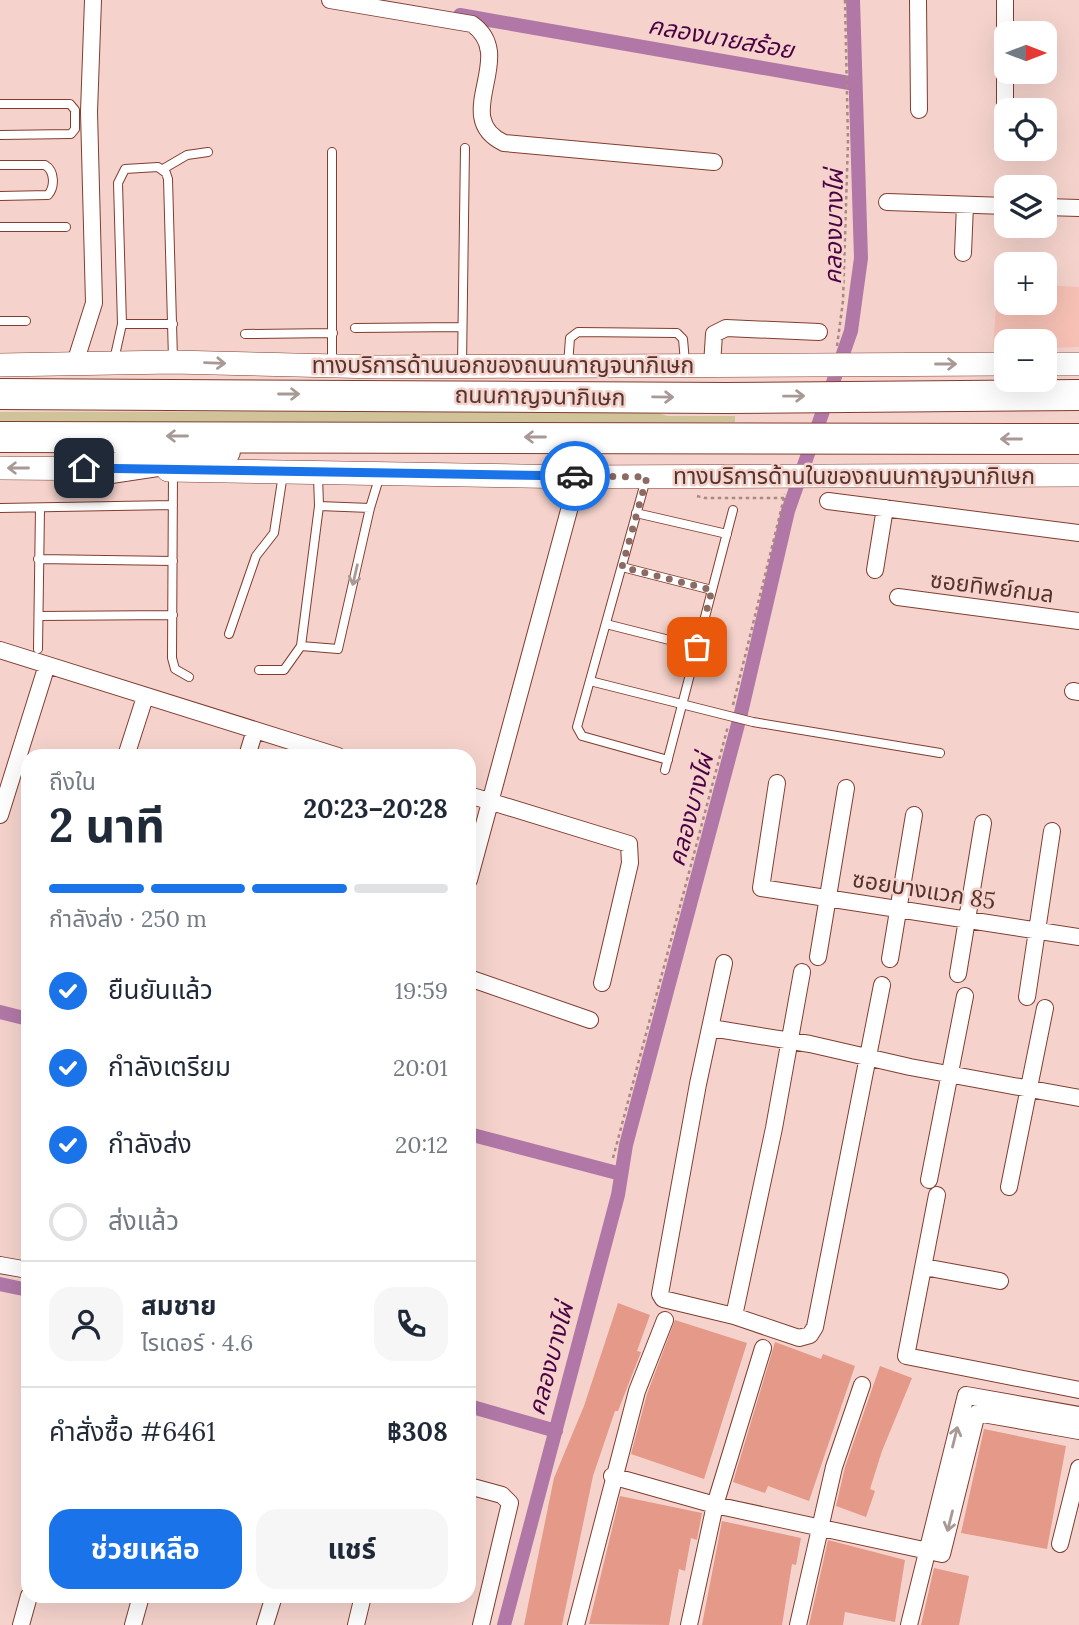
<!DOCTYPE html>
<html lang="th">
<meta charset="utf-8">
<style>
body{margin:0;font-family:Lora,"Noto Sans Thai",serif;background:#f6f6f7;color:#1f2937;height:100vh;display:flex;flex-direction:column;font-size:26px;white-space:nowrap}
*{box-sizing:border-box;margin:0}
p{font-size:23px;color:#747a83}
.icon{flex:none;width:38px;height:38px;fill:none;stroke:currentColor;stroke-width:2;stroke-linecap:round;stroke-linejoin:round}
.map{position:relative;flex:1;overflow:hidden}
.details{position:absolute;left:21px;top:749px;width:455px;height:854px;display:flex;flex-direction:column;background:#fff;border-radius:21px;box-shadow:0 7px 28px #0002}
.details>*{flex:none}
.needle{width:46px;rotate:90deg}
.tools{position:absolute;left:994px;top:21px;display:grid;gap:14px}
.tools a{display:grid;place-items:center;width:63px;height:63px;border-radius:14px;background:#fff;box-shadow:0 7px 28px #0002;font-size:35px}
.pin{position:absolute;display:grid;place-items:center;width:60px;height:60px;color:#fff;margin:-30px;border-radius:14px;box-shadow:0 4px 10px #0006}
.courier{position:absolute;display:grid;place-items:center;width:70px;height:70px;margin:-35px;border:5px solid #1a73e8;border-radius:50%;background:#fff;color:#222;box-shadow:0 2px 9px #0007}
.headline em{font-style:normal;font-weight:700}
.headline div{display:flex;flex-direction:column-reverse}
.headline{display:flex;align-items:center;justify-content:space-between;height:119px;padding:0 28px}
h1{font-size:46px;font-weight:700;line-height:52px}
.bar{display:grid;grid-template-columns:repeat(4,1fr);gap:10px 7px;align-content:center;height:84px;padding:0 28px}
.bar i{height:9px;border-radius:5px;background:#e0e1e3}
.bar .selected{background:#1a73e8}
.bar p{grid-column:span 4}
.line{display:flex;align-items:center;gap:18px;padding:0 28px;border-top:2px solid #e0e1e3}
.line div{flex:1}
.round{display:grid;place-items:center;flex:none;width:74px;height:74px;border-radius:21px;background:#f6f6f7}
ol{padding:0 28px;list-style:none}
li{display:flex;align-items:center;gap:21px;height:77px}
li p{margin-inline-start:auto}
li .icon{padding:7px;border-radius:50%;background:#1a73e8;color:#fff;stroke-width:4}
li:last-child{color:#747a83}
li i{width:38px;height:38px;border:4px solid #e0e1e3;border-radius:50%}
.action{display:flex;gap:14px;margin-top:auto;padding:14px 28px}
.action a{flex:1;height:80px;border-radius:21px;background:#1a73e8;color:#fff;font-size:28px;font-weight:700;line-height:80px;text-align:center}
.action a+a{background:#f6f6f7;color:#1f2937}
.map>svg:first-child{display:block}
</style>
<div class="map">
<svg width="1079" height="1625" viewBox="0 0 1079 1625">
<rect width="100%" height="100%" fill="#f5d3cc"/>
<path fill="#f7c1b5" d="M998,281L1006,282V303H1045V285L1079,287V347L1045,348V341H1006V348H993Z"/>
<path fill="#d1c399" d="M652,411L667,416H735V422L0,427V412Z"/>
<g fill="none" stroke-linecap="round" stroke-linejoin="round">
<path stroke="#b178a7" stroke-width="14" d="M460,15L855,84
M0,1012L28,1019
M469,1134L621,1174
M0,1284L28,1290
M469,1406L556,1431
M504,1625L618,1195L626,1145L741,713L788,511L851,331L861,258L853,0"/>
</g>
<path fill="#e49989" d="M618,1303L650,1315L637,1351L641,1352L618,1411H615L593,1476L562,1625H524L554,1478L584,1406Z
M675,1320L747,1343L704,1479L631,1454L647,1394Z
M775,1342L821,1359L823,1354L855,1366L809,1501L768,1486L765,1493L733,1482Z
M880,1366L912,1378L882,1451L870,1489L875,1491L866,1517L836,1506L845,1467Z
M984,1429L1066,1446L1047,1549L961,1533Z
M620,1496L702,1513L697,1540L691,1538L685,1571L679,1569L669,1625L589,1624Z
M722,1521L801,1538L796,1565L792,1564L782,1625H702Z
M828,1540L905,1560L895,1622L845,1612L843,1625H809Z
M934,1568L969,1576L959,1625H921Z"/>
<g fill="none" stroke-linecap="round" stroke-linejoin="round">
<g stroke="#813d2f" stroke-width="10">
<path id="lane" d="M0,104H70L75,110V129L71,134L0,135
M332,152V363
M0,165H45C55,171 55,187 48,195L0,196
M163,169L187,155L208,152
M0,227H66
M0,321H26
M122,324L118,183L125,169L158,167L166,173L168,179L173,359
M355,328L462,327
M245,334L333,333
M114,360L122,324H173
M462,365L465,148
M568,365L570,338L578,332L677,333L683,339L685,362
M173,473L172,658L175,669L189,677
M318,476L319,506L370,508L380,475
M646,479L577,727L582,736L668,760
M319,506L301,646L338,649L370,508
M0,508L173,505
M636,513L727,534
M38,559L173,561
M622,567L712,590
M39,616L173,615
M606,624L697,647
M229,634L256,556L274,533L283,474
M38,649L40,508
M259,670H284L301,646
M590,681L753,722L940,753
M665,770L733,510"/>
</g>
<g stroke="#813d2f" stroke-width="18">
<path id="street" d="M330,0L472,24C519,57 449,117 504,143L714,162
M918,0L919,110
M1005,104V0
M887,202L1006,206
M1045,207L1079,208
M963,253L965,205
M75,363L94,303L89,112L93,0
M712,365L714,334L726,328L819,332
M828,501L1079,533
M875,570L885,508
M898,597L1079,621
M0,650L338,756
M1073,691L1079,692
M126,756L145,697
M247,756L255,730
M777,783L761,888L1079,937
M469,795L629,844L630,863L602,983
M0,815L47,665
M469,880L578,477
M818,957L846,788
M890,959L914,815
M724,963L698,1084L660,1294L663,1299L734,1316L799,1338L810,1335L815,1327L882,985
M958,974L983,823
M469,978L590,1020
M1027,997L1052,831
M711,1028L810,1044L910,1067L1079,1098
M929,1180L965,996
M1009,1187L1045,1008
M937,1195L906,1356L1079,1390
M0,1265L28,1270
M924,1267L1000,1281
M734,1316L774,1128L802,972
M612,1476L715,1505L942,1554L977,1413L1079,1431
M469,1486L502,1495L510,1503L481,1625
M1060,1544L1079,1468
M21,1625L29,1596
M133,1625L141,1596
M265,1625L274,1596
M356,1625L363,1596
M576,1625L637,1391L665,1320
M689,1625L715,1505L763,1348
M798,1625L834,1467L862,1385
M909,1625L966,1395L1079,1415"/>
</g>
<g stroke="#813d2f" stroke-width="24">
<path id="secondary" d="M1045,364H1079
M0,365L173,362L378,367L1006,364
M0,468L126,469
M168,470L578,477L1079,475"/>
</g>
<g stroke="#813d2f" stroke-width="32">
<path id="highway" d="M0,394L726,398L1079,395
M0,437L1079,439
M112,468L225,451"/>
</g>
<path stroke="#aa8982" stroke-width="2.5" stroke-dasharray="3.5 3.5" stroke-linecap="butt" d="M837,346L843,301L848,141L845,0
M697,496L705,498H784
M733,705L785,494
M613,1158L728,726"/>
<use href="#lane" stroke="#fff" stroke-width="8"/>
<use href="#street" stroke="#fff" stroke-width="16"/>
<use href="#secondary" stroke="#fff" stroke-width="23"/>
<use href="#highway" stroke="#fff" stroke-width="30"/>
</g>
<defs><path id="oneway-shaft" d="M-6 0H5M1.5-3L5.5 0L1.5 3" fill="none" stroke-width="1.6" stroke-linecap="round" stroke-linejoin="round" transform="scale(1.75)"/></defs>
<g stroke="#a99996">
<use href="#oneway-shaft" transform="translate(215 363) rotate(2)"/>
<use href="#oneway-shaft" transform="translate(946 364)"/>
<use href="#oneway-shaft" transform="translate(289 394)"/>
<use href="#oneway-shaft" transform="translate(794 396) rotate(-1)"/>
<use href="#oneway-shaft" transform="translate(663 397) rotate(1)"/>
<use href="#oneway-shaft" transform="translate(177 436) rotate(-180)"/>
<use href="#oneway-shaft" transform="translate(535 437) rotate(180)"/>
<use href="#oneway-shaft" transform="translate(1011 439) rotate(180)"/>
<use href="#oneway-shaft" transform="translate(18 468) rotate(180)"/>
<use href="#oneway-shaft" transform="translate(355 575) rotate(103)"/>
<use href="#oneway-shaft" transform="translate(955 1437) rotate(-76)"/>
<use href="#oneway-shaft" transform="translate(950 1521) rotate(104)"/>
</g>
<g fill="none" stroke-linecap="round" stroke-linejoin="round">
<path stroke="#8c6b64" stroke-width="7" stroke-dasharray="0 12.6" d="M575,476L647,477L622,567L712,590L697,647"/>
<path stroke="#1a73e8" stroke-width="9" d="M84,468L575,476"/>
</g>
<g text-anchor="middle" stroke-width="5" stroke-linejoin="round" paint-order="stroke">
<g font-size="23" fill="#53332c" stroke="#f5d3cc">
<text x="503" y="373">ทางบริการด้านนอกของถนนกาญจนาภิเษก</text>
<text transform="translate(540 396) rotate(1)" y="8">ถนนกาญจนาภิเษก</text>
<text x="854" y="484">ทางบริการด้านในของถนนกาญจนาภิเษก</text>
<text transform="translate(992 587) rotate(7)" y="8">ซอยทิพย์กมล</text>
<text transform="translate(924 890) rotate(9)" y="8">ซอยบางแวก 85</text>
</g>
<g font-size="24" font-style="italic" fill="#4a0244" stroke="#f5d3cc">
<text transform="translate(721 38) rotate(10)" y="8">คลองนายสร้อย</text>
<text transform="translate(834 227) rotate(-89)" y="8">คลองบางไผ่</text>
<text transform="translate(691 810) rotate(-75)" y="8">คลองบางไผ่</text>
<text transform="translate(551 1359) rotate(-75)" y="8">คลองบางไผ่</text>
</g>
</g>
</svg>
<div class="tools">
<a><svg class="needle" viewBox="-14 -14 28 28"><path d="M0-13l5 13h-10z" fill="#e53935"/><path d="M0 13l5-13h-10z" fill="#747a83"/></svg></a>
<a><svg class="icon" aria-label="locate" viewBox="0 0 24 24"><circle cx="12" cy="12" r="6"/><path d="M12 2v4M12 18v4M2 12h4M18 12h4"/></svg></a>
<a><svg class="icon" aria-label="layers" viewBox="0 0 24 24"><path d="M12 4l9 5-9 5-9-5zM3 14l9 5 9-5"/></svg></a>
<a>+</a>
<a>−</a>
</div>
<div class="pin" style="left:697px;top:647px;background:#ea580c"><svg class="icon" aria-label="bag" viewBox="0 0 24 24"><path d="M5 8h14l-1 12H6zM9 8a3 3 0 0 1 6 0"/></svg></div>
<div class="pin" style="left:84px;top:468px;background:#1f2937"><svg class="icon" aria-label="home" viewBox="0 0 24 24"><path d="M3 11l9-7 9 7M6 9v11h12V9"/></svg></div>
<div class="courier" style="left:575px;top:476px"><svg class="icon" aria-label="car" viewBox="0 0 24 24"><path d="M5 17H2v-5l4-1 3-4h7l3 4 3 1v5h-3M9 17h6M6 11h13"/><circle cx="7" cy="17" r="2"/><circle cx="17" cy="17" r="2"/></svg></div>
<section class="details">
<div class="headline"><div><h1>2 นาที</h1><p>ถึงใน</p></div><em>20:23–20:28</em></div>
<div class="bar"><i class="selected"></i><i class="selected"></i><i class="selected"></i><i></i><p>กำลังส่ง · 250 m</p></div>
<ol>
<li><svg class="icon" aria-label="check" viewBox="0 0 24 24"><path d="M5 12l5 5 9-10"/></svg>ยืนยันแล้ว<p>19:59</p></li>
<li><svg class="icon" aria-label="check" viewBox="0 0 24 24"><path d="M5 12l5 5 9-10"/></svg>กำลังเตรียม<p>20:01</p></li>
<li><svg class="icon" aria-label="check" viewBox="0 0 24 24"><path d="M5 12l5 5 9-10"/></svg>กำลังส่ง<p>20:12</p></li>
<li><i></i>ส่งแล้ว</li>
</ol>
<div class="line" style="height:126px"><a class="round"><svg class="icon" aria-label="person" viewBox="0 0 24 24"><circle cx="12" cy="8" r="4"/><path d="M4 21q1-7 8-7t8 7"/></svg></a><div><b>สมชาย</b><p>ไรเดอร์ · 4.6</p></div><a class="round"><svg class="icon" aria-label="phone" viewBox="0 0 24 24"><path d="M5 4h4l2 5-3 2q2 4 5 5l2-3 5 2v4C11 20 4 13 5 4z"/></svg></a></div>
<div class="line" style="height:91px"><div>คำสั่งซื้อ #6461</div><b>฿308</b></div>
<div class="action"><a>ช่วยเหลือ</a><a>แชร์</a></div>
</section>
</div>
